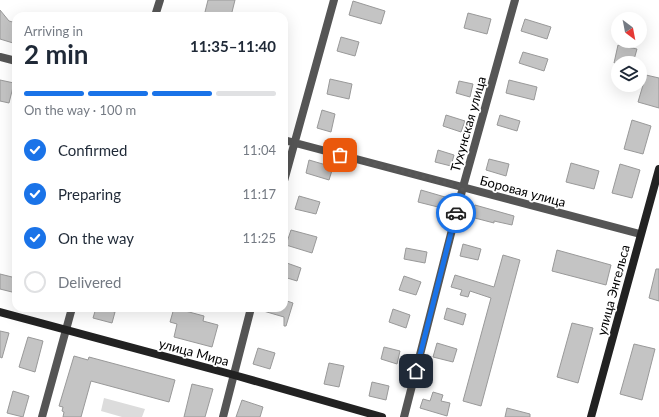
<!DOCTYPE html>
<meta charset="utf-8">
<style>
body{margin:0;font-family:Lato,sans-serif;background:#f2f2f3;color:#1f2937;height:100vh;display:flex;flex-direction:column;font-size:15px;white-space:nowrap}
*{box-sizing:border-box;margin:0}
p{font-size:13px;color:#747a83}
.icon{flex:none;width:22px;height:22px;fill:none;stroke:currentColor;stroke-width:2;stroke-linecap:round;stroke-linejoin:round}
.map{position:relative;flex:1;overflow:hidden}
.drawer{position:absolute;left:12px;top:12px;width:276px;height:300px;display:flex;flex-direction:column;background:#fff;border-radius:12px;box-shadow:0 4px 16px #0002}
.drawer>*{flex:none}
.needle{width:26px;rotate:148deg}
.buttons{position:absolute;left:611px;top:12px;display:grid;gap:8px}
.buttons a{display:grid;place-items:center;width:36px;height:36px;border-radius:50%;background:#fff;box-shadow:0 4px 16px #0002;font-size:20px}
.pin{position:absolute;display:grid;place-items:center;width:34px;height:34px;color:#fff;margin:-17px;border-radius:8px;box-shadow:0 2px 6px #0006}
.courier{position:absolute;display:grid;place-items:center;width:40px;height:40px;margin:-20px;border:3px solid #1a73e8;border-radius:50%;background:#fff;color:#222;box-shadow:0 1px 5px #0007}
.head em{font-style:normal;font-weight:700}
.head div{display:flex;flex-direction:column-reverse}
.head{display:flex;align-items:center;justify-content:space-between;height:68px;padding:0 12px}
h1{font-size:26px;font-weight:700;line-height:30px}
.bar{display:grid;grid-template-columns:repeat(4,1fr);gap:6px 4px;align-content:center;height:48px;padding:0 12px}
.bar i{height:5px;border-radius:3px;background:#e0e1e3}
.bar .active{background:#1a73e8}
.bar p{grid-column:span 4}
ol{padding:0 12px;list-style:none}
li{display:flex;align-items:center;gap:12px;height:44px}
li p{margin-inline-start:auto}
li .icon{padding:4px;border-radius:50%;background:#1a73e8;color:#fff;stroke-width:4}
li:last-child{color:#747a83}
li i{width:22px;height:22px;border:2px solid #e0e1e3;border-radius:50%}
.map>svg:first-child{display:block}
</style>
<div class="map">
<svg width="659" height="417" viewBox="0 0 659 417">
<rect width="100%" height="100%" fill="#fff"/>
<path fill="#dcdcdc" d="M104,398L145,409L142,417H122L101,411Z"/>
<path fill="#c4c4c4" stroke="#999" d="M208,0H235L231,16H204Z
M353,1L385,11L381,24L349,15Z
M0,10L9,21L16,23V33L13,43L0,39Z
M468,13L491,19L487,34L464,28Z
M525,19L551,27L547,39L521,31Z
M341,37L359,42L355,56L337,51Z
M618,45L637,49L633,63H614Z
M523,52L548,59L544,71L519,63Z
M646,75L659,78V108L638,102Z
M330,79L352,84L349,99L327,94Z
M0,80L14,83L9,103L0,101Z
M509,80L537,87L534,100L506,93Z
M459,81L473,84L470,97L456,93Z
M322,110L335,114L331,132L317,128Z
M446,115L465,121L461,132L443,126Z
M500,115L520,121L517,131L497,125Z
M632,120L651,126L643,154L624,149Z
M438,150L454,155L451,166L435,162Z
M489,159L509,164L506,176L486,170Z
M309,160L333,167L329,180L306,173Z
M571,163L599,171L594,189L566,182Z
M620,164L640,170L632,198L612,193Z
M421,190L445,197L442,208L418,202Z
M299,196L320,202L316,214L295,209Z
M475,205L514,216L512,225L494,221V223L471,217Z
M291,230L317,237L312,253L286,245Z
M463,244L481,249L478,260L460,256Z
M406,248L427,252L425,263L404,259Z
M557,250L611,265L606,285L552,271Z
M503,255L520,260L481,406L463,401L491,298L470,291L468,297L460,295L462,290L451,287L455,275L494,287Z
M284,262L301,268L297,281L284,277Z
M656,269H659V301L649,298Z
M0,274L16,278V293L0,289Z
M404,276L421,282L416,295L399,290Z
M284,300L293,303L286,326H284V317L260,310V308H284Z
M96,308L115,312L112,323L93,318Z
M174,308L204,316L203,321L218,325L212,347L174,337L177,324L170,322Z
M447,308L466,314L463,325L444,319Z
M393,309L410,315L406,328L389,322Z
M572,323L593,328L578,383L557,377Z
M0,331L9,333L2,358L0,357Z
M28,337L43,341L35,372L19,367Z
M437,343L457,349L453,362L433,357Z
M634,344L655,349L642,400L620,394Z
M384,347L400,351L397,364L381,359Z
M258,348L275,353L270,369L253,364Z
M74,356L88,360L89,357L175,380L169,402L91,381L81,417H63L64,412L62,411L63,407L59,406Z
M329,363L344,366L339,387L324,384Z
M372,382L389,386L386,400L369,396Z
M192,384L213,389L205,417H184Z
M13,391L29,396L23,417L7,413Z
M433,392L443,395L441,401L450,403L447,416L420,408L423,399L430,401Z
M242,400L263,407L260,417H236Z
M507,408L530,414V417H505Z"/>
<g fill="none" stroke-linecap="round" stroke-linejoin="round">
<path stroke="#555" stroke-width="8" d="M155,16L160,0
M0,57L16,61
M284,140L640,234
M284,181L334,0
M42,417L72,308
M223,417L251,308
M404,417L463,187L515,0"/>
<path stroke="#222" stroke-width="8" d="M0,312L234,375L382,417
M591,417L659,169"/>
</g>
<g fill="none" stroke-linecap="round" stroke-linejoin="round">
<path stroke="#595959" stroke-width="4" stroke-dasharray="0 7.2" d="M340,155L463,187L456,213"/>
<path stroke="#1a73e8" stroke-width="5" d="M416,371L456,213"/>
</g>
<g text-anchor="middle" stroke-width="3.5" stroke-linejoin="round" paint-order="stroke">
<g font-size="13" fill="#000" stroke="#fff">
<text transform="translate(468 124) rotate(-74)" y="5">Тухунская улица</text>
<text transform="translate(523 191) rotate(15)" y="5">Боровая улица</text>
<text transform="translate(613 290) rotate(-75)" y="5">улица Энгельса</text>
<text transform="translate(194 352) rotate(15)" y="5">улица Мира</text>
</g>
</g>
</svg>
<div class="buttons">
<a><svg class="needle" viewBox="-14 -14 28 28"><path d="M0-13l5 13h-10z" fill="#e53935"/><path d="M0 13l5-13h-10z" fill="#747a83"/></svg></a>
<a><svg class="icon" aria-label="layers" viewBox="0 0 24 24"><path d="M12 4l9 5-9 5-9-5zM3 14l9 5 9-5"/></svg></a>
</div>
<div class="pin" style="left:340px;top:155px;background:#ea580c"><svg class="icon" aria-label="bag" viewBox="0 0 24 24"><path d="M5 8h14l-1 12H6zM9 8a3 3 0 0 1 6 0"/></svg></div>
<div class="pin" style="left:416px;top:371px;background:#1f2937"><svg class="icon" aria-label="home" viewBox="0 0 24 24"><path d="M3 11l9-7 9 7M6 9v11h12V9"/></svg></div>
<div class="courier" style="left:456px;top:213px"><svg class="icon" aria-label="car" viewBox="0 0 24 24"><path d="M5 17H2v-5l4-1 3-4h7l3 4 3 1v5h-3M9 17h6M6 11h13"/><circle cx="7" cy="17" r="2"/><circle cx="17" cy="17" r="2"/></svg></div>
<section class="drawer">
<div class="head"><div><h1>2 min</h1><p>Arriving in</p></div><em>11:35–11:40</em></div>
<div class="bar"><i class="active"></i><i class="active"></i><i class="active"></i><i></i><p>On the way · 100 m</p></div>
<ol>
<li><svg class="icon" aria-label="check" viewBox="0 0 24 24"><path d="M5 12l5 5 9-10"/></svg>Confirmed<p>11:04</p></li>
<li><svg class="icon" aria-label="check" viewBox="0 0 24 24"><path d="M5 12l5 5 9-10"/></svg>Preparing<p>11:17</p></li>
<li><svg class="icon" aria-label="check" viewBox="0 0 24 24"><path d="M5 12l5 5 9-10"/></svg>On the way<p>11:25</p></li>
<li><i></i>Delivered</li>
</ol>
</section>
</div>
